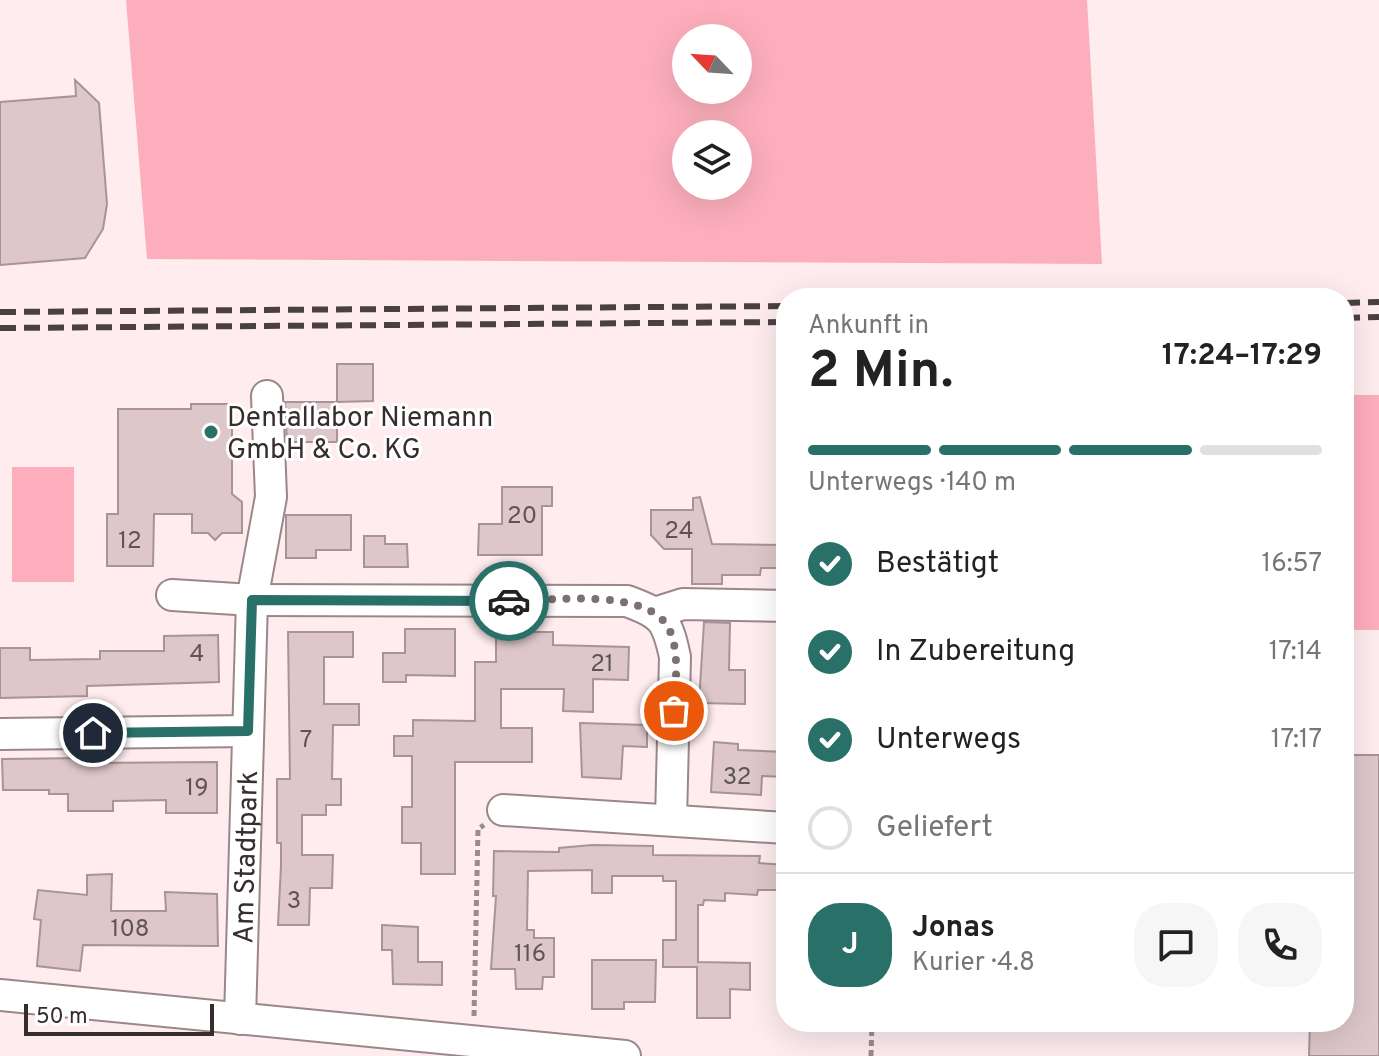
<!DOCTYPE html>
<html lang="de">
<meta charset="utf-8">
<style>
body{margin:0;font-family:Overpass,sans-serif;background:#f6f6f6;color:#222;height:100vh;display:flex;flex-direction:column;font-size:30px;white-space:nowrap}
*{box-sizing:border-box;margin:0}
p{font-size:26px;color:#767676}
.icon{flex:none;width:44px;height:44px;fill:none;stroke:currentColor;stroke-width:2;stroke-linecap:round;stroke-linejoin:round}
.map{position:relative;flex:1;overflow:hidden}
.side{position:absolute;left:776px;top:288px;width:578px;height:744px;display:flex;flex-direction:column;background:#fff;border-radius:32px;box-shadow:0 8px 32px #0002}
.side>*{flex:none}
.needle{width:52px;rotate:295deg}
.fabs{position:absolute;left:672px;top:24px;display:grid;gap:16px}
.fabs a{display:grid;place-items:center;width:80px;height:80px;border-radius:50%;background:#fff;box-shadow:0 8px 32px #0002;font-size:40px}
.scale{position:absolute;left:24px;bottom:20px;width:190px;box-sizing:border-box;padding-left:8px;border:4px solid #352d2e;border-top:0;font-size:22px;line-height:28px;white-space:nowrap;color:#352d2e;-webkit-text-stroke:6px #fff;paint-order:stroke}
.pin{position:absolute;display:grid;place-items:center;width:68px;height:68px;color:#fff;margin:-34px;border:4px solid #fff;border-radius:50%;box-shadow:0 2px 8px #0007}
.courier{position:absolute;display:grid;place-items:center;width:80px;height:80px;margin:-40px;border:6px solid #297068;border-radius:50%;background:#fff;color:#222;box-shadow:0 2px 10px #0007}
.overview em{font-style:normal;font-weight:700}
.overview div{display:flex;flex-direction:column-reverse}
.overview{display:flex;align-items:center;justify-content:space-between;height:136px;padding:0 32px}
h1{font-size:52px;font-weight:700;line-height:60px}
.bar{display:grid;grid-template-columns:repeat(4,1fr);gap:12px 8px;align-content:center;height:96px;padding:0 32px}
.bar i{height:10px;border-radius:6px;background:#e0e0e0}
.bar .current{background:#297068}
.bar p{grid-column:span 4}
.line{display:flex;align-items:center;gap:20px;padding:0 32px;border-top:2px solid #e0e0e0}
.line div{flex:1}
.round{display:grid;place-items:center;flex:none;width:84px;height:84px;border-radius:32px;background:#f6f6f6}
ol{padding:0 32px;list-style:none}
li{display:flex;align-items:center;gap:24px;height:88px}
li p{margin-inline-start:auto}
li .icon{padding:8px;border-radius:50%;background:#297068;color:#fff;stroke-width:4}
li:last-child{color:#767676}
li i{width:44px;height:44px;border:4px solid #e0e0e0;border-radius:50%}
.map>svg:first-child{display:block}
</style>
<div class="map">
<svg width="1379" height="1056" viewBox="0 0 1379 1056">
<rect width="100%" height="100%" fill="#feecef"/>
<path fill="#fdaebc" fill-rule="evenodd" d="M126,0H1087L1102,264L147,259ZM686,38H738V90H686ZM686,134H738V186H686Z
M1344,395H1379V630H1344Z
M12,467H74V582H12Z"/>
<path fill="#ddc7ca" stroke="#a89396" stroke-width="2" d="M75,80L99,103L107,204L103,229L85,258L0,265V102L76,96Z
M337,364H373V401L337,402Z
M285,402H337V442H287Z
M191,404H232V494L242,502V533H222L215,540L208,533H192V514H154L153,566H107V514H118V409H191Z
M502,487H552V506H542V555H478L479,524H502Z
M700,497L712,544L786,545V568H761L760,575H722V584H692V549H664L651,535V510H693V498Z
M286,515H351V550H316V558H286Z
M364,536H385V544H407L408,567H364Z
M704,622L730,623L729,670H745V704L699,703Z
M405,629H455V676L406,675V682H383V653H405Z
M288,632H353V657H324V704H359V725H333L332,779H341V805H326V815H302V855H333L332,888H310L309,925H278L281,866V843H277V779H290Z
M496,632H553V645L629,647L628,680L593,679V712L563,711L564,689H501V728H532V762H455V874H421V843H402V807H412V756H394V736H413V720L475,721V662H496Z
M218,635L219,682L87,686V696L0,698V648H30V660L100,659V651H164V636Z
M580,723L647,725V747L623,746L621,779L582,777Z
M714,742L738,744V750L786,752V777L762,776L761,795L711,792Z
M1344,755H1379V1056H1309L1310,1022H1344Z
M87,758V763L217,762V813H166V800L113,801V811H68V794H49V790H3L2,759Z
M592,845L653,846V855L760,856L759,863L785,865L784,890H758L757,895L725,893V901L704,900L703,905H698V962L750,963V990L730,989V1018H697V967H663V940H676V881H663V876H612V893H592V870L528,871L527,930H534V938H554V977H543L542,989H516L515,969H491L496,896H493L494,851L559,852V848Z
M112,874L111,911H166L165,892L217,894L218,946L83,945L80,971L37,966L41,920L34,919L38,890L87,895V875Z
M382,925L418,927V962H442V985L393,984L392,950H382Z
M592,960H656L655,1002H624V1009H592Z"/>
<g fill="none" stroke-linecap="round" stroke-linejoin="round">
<g stroke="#9b878a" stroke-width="34">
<g id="minor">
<path d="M172,595L252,600L627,601C662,614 667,619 675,657L671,820"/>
<path d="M658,612L683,604L786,606"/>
<path d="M0,734L248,731"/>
<path d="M503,810L786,828"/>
<path d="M0,995L625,1056"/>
<path id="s1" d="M240,1019L252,600L271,497L267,396"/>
</g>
</g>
<path stroke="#998c8e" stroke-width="5" stroke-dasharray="6 4" stroke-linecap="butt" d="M474,1016L478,829L484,825
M871,1056L872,1022"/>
<use href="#minor" stroke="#fff" stroke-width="30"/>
<path stroke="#494042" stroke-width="6" stroke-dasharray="16 8" stroke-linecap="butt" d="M1344,303L1379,302
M0,312L786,306
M1344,318L1379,317
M0,328L786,322"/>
</g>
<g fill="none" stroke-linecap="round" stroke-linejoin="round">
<path stroke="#7b7072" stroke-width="8" stroke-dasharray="0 14.4" d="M509,601C551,601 651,586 670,631C680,655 675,686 674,711"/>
<path stroke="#297068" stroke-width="10" d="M93,733L248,731L252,600L509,601"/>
</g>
<circle fill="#297068" stroke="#fff" stroke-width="3" cx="211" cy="432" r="8"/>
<g text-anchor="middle" stroke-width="6" stroke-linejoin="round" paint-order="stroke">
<g font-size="24" fill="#5f5455">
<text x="522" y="523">20</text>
<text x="679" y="538">24</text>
<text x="130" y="548">12</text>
<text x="197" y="661">4</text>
<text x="602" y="671">21</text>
<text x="306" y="747">7</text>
<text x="737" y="784">32</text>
<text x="197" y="795">19</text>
<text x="294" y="908">3</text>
<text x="130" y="936">108</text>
<text x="530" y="961">116</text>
</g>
<g font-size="28" fill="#352d2e" stroke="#fff" text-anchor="start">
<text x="227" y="426">Dentallabor Niemann<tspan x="227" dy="32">GmbH &amp; Co. KG</tspan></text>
</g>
<g font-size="28" fill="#352d2e" stroke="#fff">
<text dy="10" stroke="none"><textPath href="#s1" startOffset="162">Am Stadtpark</textPath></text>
</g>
</g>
</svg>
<div class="fabs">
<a><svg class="needle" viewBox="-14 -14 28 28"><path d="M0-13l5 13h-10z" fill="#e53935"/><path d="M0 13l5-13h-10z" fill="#767676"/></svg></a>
<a><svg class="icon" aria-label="layers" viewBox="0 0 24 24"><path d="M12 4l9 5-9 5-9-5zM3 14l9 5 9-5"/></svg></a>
</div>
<div class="scale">50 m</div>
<div class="pin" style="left:674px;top:711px;background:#ea580c"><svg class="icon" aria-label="bag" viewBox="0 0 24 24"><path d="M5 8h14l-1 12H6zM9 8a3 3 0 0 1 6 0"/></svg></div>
<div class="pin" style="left:93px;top:733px;background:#1f2937"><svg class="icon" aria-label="home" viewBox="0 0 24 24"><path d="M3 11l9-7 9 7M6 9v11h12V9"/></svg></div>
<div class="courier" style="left:509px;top:601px"><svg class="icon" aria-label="car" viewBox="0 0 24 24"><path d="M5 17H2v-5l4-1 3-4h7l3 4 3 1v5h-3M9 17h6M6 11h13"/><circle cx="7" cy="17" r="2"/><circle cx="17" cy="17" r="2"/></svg></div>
<section class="side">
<div class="overview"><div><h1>2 Min.</h1><p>Ankunft in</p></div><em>17:24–17:29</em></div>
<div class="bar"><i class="current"></i><i class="current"></i><i class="current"></i><i></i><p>Unterwegs · 140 m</p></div>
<ol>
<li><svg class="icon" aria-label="check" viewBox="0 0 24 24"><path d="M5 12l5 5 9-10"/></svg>Bestätigt<p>16:57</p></li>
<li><svg class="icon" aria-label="check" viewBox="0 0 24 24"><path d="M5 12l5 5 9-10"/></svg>In Zubereitung<p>17:14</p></li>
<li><svg class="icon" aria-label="check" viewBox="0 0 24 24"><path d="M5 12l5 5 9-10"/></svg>Unterwegs<p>17:17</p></li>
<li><i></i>Geliefert</li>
</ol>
<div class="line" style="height:144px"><b class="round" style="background:#297068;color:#fff">J</b><div><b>Jonas</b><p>Kurier · 4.8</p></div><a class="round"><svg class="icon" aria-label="chat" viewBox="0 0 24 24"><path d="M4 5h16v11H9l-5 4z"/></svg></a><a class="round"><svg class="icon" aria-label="phone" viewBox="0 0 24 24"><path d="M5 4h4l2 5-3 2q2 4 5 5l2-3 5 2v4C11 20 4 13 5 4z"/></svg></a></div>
</section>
</div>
